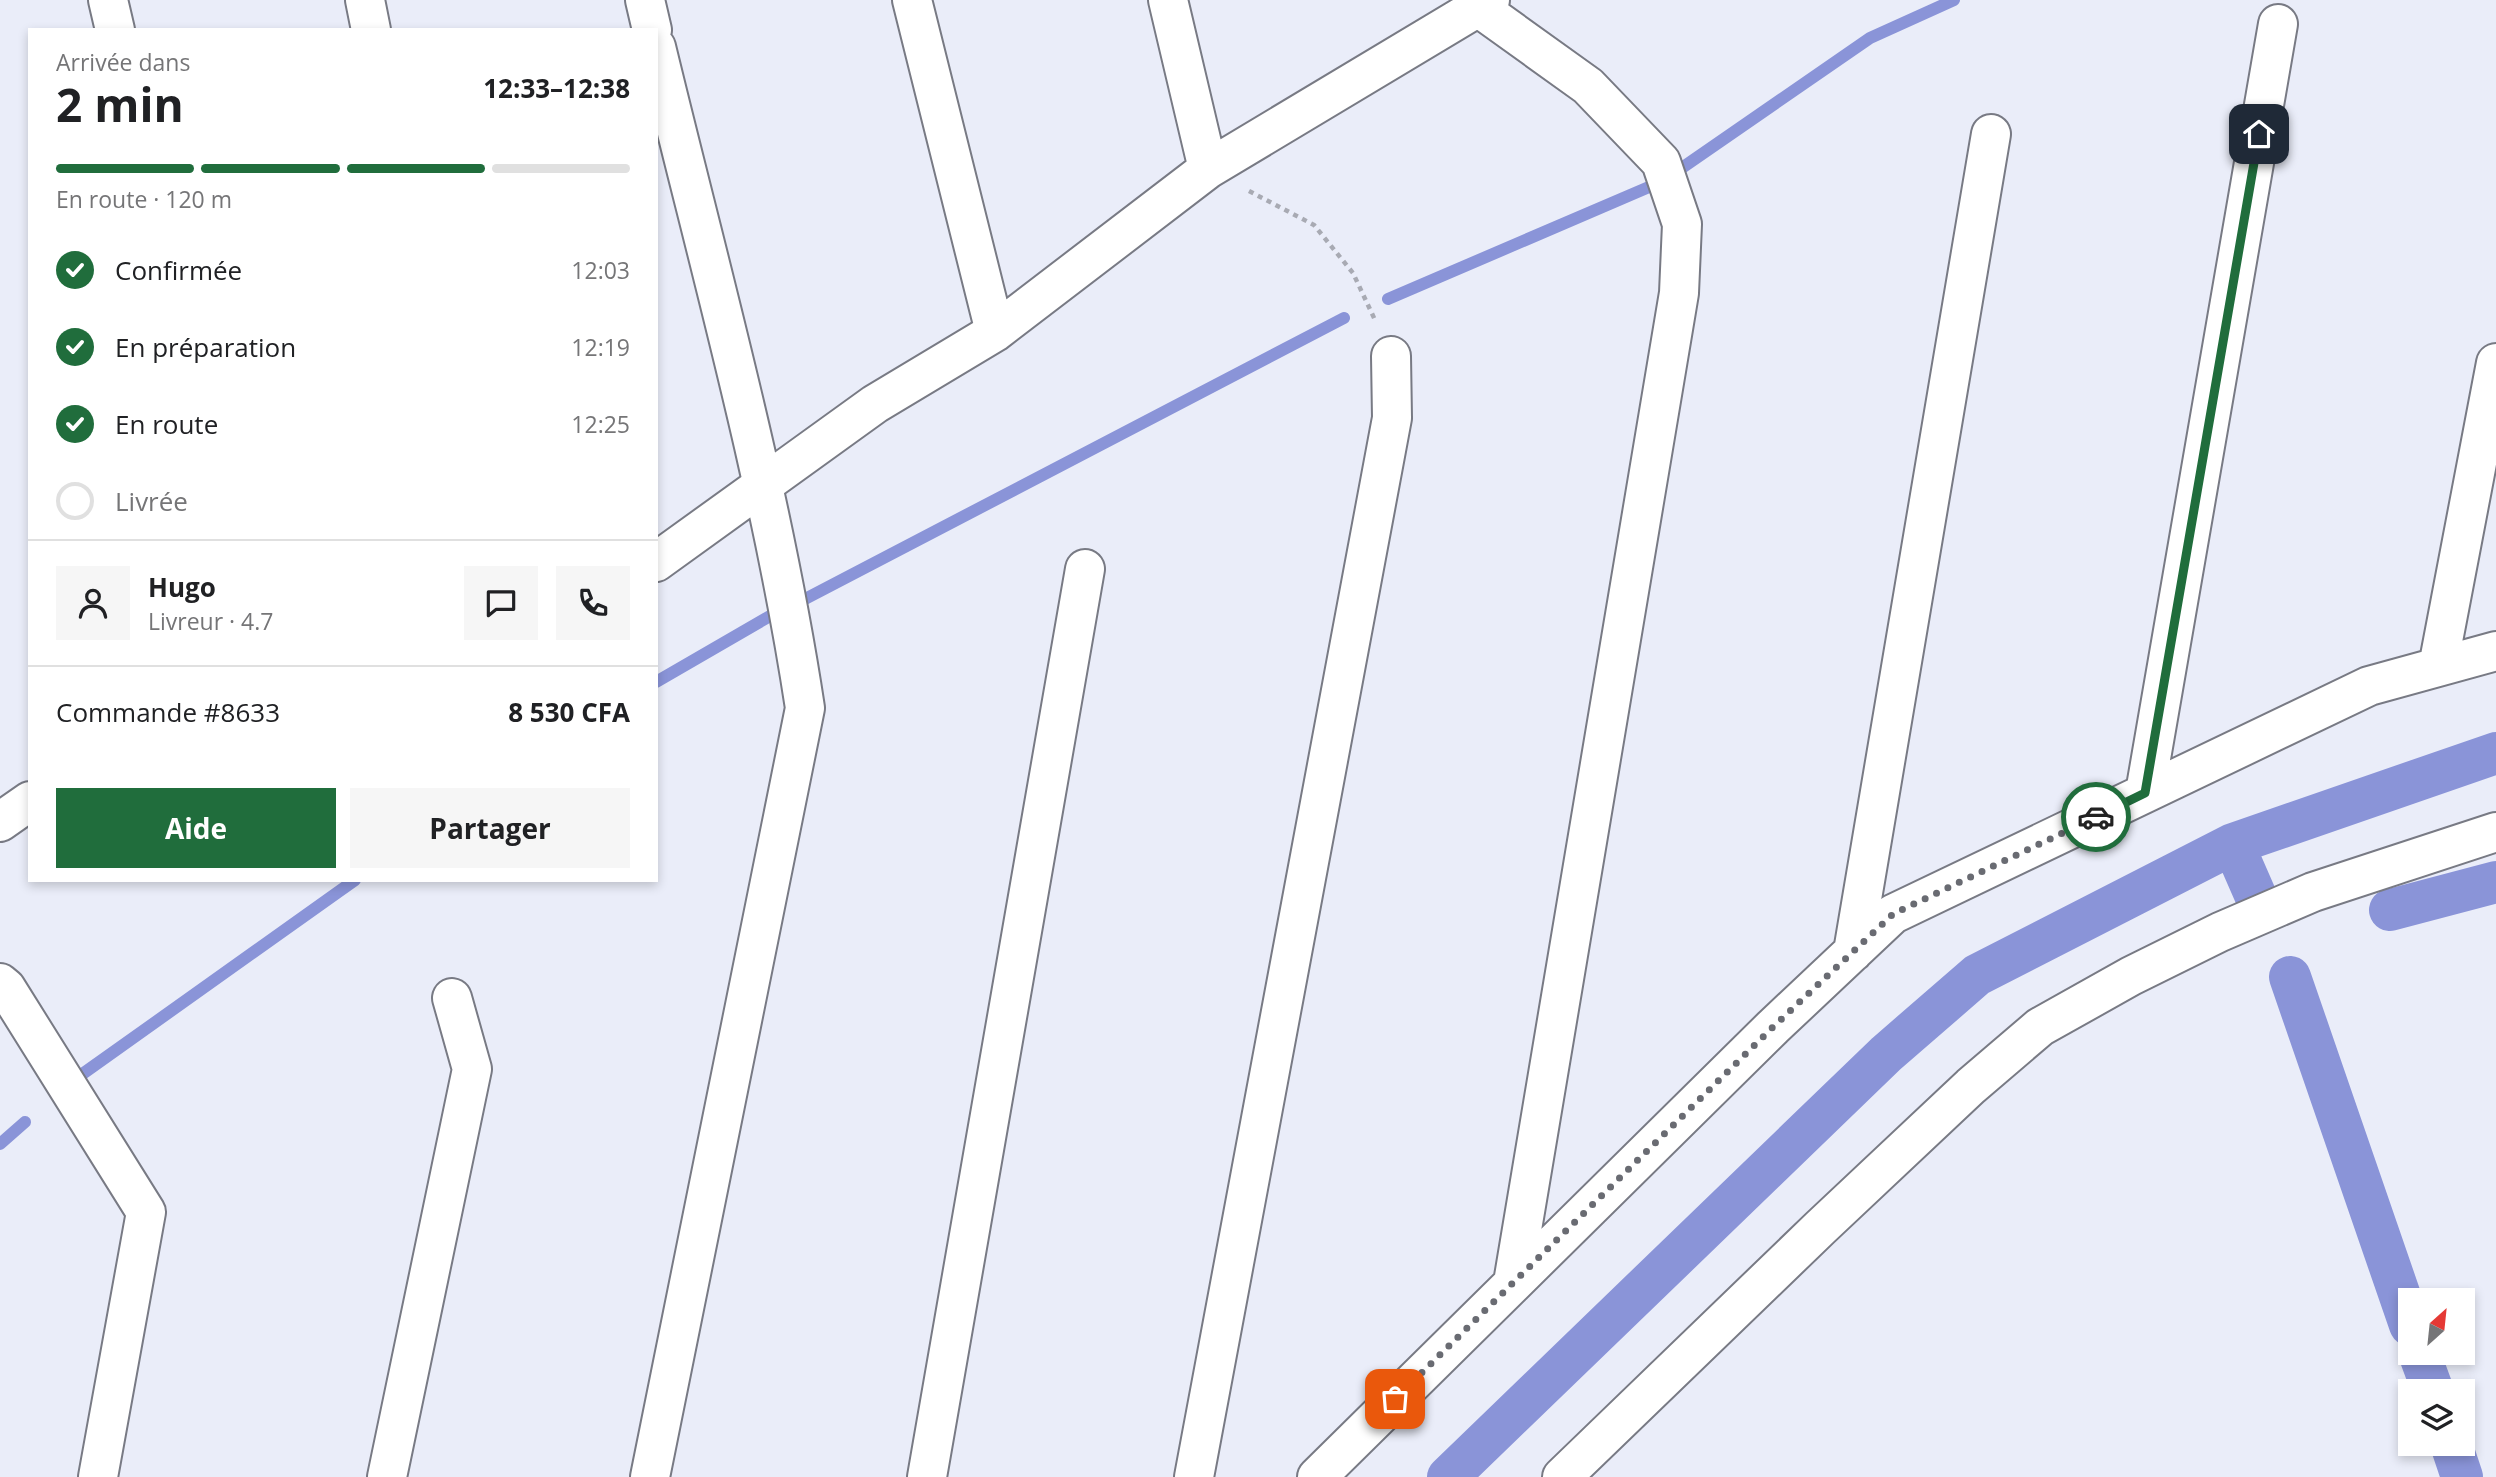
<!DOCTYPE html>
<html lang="fr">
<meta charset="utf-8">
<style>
body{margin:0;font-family:"Open Sans",sans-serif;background:#f6f6f6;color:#202124;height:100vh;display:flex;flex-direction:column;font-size:26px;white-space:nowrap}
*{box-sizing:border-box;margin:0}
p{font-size:23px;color:#757577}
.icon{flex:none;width:38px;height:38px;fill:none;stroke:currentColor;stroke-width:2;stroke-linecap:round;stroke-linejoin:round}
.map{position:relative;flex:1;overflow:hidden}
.panel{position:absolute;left:28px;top:28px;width:630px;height:854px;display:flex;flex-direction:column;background:#fff;border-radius:0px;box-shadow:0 4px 10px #0003}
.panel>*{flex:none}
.needle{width:46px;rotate:27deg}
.fabs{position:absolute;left:2398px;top:1288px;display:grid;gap:14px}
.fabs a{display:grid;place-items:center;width:77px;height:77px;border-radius:0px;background:#fff;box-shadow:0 4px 10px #0003;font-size:35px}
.pin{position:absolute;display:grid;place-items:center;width:60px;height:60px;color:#fff;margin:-30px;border-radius:14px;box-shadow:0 4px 10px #0006}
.courier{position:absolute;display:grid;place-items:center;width:70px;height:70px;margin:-35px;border:5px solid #206d3c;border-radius:50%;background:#fff;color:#222;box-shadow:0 2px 9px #0007}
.overview em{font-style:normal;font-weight:700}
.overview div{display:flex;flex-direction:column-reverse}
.overview{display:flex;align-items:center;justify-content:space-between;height:119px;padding:0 28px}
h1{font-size:46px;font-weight:700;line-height:52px}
.bar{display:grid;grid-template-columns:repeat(4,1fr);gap:10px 7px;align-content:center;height:84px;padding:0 28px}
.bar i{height:9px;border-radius:5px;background:#e0e0e0}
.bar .selected{background:#206d3c}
.bar p{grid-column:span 4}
.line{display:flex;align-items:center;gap:18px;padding:0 28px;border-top:2px solid #e0e0e0}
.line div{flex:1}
.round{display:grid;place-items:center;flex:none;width:74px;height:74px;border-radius:0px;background:#f6f6f6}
ol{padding:0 28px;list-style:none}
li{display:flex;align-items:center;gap:21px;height:77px}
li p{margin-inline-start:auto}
li .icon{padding:7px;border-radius:50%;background:#206d3c;color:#fff;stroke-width:4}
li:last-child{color:#757577}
li i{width:38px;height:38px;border:4px solid #e0e0e0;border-radius:50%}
.button{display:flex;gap:14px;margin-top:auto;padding:14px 28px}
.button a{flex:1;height:80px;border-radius:0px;background:#206d3c;color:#fff;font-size:28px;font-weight:700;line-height:80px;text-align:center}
.button a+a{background:#f6f6f6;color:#202124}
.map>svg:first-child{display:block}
</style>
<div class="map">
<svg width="2496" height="1477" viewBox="0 0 2496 1477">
<rect width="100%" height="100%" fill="#eaedf9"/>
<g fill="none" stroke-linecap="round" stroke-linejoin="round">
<path stroke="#8a94d8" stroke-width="12" d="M1676,172L1870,38L1954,0
M1388,299L1649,187
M805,599L1344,318
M656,682L777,612
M81,1075L355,880
M0,1144L25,1122"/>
<path stroke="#8a94d8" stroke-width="42" d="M2233,844L2257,899
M2390,910L2496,882
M2290,977L2410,1325
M2419,1353L2433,1391
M2451,1444L2462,1477
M1448,1477L1886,1054L1977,975L2233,844L2496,753"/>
<g stroke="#787a84" stroke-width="42">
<path id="minor" d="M108,0L115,30
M365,0L371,30
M645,0L652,30
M912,0L995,332
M1168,0L1208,169
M1474,0L1478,7L1588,86L1661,162L1682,224L1679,293L1513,1283
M656,562L875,404L995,332L1208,169L1490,0
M2438,667L2496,363
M2145,793L2278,24
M0,822L30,801
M1853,952L1991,134
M0,983L6,988L146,1212L98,1477
M387,1477L472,1069L452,998
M650,1477L805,708C771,485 709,266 656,47
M927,1477L1085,569
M1194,1477L1392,418L1391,356
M1317,1477L1773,1027L1893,914L2369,686L2496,651
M1562,1477L1820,1228L1971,1086L2040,1027L2131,976L2220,932L2313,892L2496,832"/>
</g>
<path stroke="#a8aab3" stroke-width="4.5" stroke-dasharray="5 5" stroke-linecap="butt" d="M1249,191L1314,225L1353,273L1375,320"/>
<use href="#minor" stroke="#fff" stroke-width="38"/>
</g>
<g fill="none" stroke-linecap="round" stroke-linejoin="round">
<path stroke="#696b72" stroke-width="7" stroke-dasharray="0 12.6" d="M1395,1399L1773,1027L1893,914L2096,817"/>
<path stroke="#206d3c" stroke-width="9" d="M2096,817L2145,793L2259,134"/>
</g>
</svg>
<div class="fabs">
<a><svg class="needle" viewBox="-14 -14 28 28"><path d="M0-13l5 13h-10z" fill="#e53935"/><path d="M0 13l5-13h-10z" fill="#757577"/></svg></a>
<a><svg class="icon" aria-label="layers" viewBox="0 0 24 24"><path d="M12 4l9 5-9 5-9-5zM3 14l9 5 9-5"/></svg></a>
</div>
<div class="pin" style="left:1395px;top:1399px;background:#ea580c"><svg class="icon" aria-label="bag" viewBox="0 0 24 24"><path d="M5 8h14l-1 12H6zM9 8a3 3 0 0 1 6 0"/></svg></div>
<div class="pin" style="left:2259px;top:134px;background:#1f2937"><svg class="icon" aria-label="home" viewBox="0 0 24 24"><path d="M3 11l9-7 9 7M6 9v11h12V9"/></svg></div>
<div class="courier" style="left:2096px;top:817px"><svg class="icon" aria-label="car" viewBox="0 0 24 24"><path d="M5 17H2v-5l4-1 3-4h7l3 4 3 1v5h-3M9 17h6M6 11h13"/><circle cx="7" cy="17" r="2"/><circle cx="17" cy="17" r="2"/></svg></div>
<section class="panel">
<div class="overview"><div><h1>2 min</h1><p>Arrivée dans</p></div><em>12:33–12:38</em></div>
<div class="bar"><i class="selected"></i><i class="selected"></i><i class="selected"></i><i></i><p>En route · 120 m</p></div>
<ol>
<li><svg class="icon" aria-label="check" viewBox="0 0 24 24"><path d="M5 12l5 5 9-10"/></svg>Confirmée<p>12:03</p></li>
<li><svg class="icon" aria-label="check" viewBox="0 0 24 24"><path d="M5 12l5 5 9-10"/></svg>En préparation<p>12:19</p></li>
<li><svg class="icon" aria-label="check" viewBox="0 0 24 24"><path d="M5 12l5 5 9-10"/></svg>En route<p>12:25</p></li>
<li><i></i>Livrée</li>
</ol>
<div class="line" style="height:126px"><a class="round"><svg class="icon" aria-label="person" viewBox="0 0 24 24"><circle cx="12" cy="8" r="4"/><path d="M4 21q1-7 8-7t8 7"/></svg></a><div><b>Hugo</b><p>Livreur · 4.7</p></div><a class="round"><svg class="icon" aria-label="chat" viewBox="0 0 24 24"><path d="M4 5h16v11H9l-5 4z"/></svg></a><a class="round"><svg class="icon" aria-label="phone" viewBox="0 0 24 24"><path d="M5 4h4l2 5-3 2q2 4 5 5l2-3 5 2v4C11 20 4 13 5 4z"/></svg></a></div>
<div class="line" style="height:91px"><div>Commande #8633</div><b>8 530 CFA</b></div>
<div class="button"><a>Aide</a><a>Partager</a></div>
</section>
</div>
